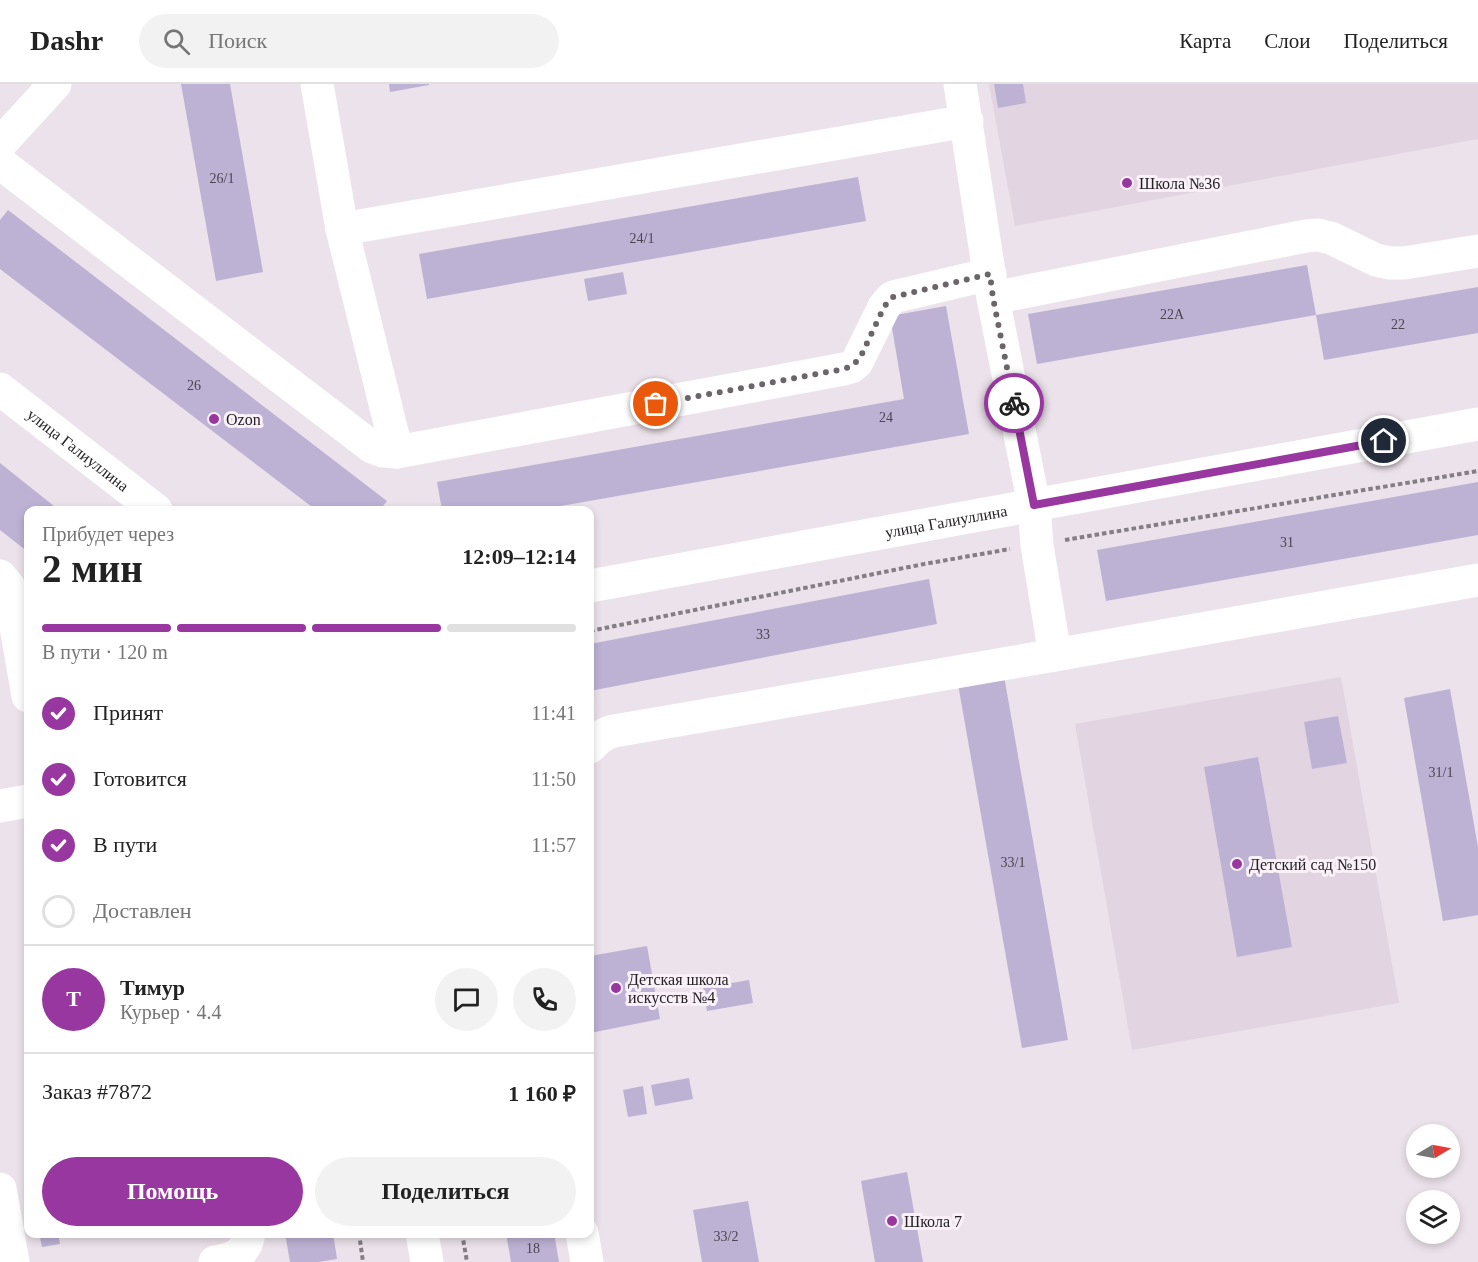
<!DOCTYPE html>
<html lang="ru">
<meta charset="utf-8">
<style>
body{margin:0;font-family:"Times New Roman",serif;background:#f2f2f2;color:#222;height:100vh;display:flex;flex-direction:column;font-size:22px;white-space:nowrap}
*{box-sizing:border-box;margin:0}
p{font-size:20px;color:#767676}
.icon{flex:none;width:33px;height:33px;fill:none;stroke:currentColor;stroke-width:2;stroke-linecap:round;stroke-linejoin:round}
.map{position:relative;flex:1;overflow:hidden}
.panel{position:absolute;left:24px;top:422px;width:570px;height:732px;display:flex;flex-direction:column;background:#fff;border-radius:12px;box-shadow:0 3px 9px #0003}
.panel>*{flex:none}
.needle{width:39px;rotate:80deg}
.fabs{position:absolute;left:1406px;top:1040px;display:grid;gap:12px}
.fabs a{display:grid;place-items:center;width:54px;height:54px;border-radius:50%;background:#fff;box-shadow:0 3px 9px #0003;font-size:30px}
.pin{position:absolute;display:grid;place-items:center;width:51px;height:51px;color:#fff;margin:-26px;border:3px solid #fff;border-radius:50%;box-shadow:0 2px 6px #0007}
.courier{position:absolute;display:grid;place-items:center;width:60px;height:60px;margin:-30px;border:4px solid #98379f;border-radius:50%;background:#fff;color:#222;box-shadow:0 2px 8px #0007}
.overview em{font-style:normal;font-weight:600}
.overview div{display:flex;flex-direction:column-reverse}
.overview{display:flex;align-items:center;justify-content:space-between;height:102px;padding:0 18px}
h1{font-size:39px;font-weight:600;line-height:45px}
.bar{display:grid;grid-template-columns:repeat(4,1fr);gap:9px 6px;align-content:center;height:72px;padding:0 18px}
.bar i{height:8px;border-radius:4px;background:#e0e0e0}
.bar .selected{background:#98379f}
.bar p{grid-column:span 4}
.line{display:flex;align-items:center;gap:15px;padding:0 18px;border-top:2px solid #e0e0e0}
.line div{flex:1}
.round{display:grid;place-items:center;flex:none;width:63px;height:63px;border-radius:32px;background:#f2f2f2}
ol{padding:0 18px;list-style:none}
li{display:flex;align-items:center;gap:18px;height:66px}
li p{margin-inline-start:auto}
li .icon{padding:6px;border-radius:50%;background:#98379f;color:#fff;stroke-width:4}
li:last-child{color:#767676}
li i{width:33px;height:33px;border:3px solid #e0e0e0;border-radius:50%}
.cta{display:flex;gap:12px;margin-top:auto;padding:12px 18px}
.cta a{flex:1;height:69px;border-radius:36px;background:#98379f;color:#fff;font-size:24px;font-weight:600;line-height:69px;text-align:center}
.cta a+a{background:#f2f2f2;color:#222}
header{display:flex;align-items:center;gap:36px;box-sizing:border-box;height:84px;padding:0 30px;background:#fff;border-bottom:2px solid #e0e0e0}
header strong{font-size:28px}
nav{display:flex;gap:33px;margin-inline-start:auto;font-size:21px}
.search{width:420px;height:54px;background:#f2f2f2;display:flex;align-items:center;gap:15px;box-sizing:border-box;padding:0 21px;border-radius:33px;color:#767676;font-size:22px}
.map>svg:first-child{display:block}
</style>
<header>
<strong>Dashr</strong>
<div class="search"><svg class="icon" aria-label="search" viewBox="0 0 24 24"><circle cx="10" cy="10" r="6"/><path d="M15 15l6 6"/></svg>Поиск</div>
<nav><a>Карта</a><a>Слои</a><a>Поделиться</a></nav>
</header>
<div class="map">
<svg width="1478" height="1178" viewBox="0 0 1478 1178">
<rect width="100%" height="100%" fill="#ece2eb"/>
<path fill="#e3d4e2" d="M989,0H1478V55L1015,142Z
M1341,593L1399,919L1132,966L1075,640Z"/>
<path fill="#bdb2d4" d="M181,0H230L263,188L216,197Z
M389,0H429V1L390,8Z
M994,0H1023L1026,19L998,24Z
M858,93L866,137L427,215L419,170Z
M8,126L387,417L380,426H316L0,185V136Z
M1307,181L1316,231L1478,203V249L1324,276L1316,231L1037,280L1028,230Z
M623,188L627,210L588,217L584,195Z
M946,222L969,350L538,426H442L437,398L904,315L890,232Z
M0,379L59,426H28V468L0,446Z
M1478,398V451L1106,517L1097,466Z
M929,495L937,540L590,607V560Z
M1004,592L1068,956L1022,964L958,600Z
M1450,605L1478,763V831L1443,837L1404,614Z
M1338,632L1347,679L1312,685L1304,638Z
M1258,673L1292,863L1237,873L1204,683Z
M647,862L660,935L590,949V872Z
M749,896L753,919L707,927L703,904Z
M689,994L693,1015L655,1022L651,1001Z
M643,1002L647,1030L628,1033L623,1006Z
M907,1088L923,1178H875L861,1097Z
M748,1117L759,1178H702L693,1126Z
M39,1149H58L60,1160L42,1163Z
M285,1149H333L337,1175L318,1178H290Z
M506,1149H554L559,1178H511Z"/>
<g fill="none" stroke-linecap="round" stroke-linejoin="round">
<path stroke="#847d84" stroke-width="4" stroke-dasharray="4.5 3" stroke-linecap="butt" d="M1065,456L1478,387
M590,547L924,480L1010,465
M359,1149L363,1178
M462,1149L467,1178"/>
<g stroke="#fff" stroke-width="33">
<path d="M960,0L993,214L1034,421L1037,461L1055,571"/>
<path d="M0,60L55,0"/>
<path d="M0,79L372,363L383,367L397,368L342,145L317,0"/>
<path d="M342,145L967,37"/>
<path d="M993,214L1306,152L1318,151L1331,154L1376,176L1390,179H1404L1478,167"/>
<path id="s1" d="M0,305L156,426"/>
<path d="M397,368L844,285L851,283L857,278L884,223L888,218L893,213L990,190"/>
<path d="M0,492L9,503L28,612"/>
<path id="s2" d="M590,502L1478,340"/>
<path d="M590,663C597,655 603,650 614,647L1055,571L1478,496"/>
<path d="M0,722L28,717"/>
<path d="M0,1105L13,1178"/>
<path d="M422,1149L427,1178"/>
<path d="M582,1149L587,1178"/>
<path d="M215,1178C234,1175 246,1170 249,1149"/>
</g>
</g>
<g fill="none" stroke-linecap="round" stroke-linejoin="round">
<path stroke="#6b656a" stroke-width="6" stroke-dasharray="0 10.8" d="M656,320L844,285C852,282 856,279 861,272L884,223L888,218L893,213L990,190L993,214L1014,319"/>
<path stroke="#98379f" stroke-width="8" d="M1014,319L1034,421L1384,357"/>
</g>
<g fill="#98379f" stroke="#f9f0f8" stroke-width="2">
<circle cx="1127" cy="99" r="6"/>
<circle cx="214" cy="335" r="6"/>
<circle cx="1237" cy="780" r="6"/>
<circle cx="616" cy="904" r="6"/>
<circle cx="892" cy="1137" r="6"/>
</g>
<g text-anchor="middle" stroke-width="6" stroke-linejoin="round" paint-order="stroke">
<g font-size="14" fill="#4b4551">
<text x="222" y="99">26/1</text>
<text x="642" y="159">24/1</text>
<text x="1172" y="235">22А</text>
<text x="1398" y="245">22</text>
<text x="194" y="306">26</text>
<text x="886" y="338">24</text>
<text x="1287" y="463">31</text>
<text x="763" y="555">33</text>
<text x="1441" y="693">31/1</text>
<text x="1013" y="783">33/1</text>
<text x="726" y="1157">33/2</text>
<text x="533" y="1169">18</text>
</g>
<g font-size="16" fill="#252125" stroke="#f9f0f8" text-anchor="start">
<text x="1139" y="105">Школа №36</text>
<text x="226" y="341">Ozon</text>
<text x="1249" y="786">Детский сад №150</text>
<text x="628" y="901">Детская школа<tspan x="628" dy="18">искусств №4</tspan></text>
<text x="904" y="1143">Школа 7</text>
</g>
<g font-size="16" fill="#252125" stroke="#f9f0f8">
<text dy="6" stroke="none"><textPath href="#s1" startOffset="99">улица Галиуллина</textPath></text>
<text dy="6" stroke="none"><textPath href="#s2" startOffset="362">улица Галиуллина</textPath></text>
</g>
</g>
</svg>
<div class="fabs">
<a><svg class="needle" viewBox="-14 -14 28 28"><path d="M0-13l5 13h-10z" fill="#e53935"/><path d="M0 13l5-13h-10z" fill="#767676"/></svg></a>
<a><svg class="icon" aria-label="layers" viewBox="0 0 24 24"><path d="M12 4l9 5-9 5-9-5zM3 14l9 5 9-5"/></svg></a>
</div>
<div class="pin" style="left:656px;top:320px;background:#ea580c"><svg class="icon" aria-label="bag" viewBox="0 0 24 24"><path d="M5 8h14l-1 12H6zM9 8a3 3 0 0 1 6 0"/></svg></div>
<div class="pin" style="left:1384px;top:357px;background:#1f2937"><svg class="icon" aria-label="home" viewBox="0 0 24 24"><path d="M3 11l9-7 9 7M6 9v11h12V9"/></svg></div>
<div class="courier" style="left:1014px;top:319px"><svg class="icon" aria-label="bike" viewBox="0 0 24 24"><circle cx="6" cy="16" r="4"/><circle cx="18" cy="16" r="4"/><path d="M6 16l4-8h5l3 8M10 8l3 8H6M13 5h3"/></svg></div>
<section class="panel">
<div class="overview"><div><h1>2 мин</h1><p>Прибудет через</p></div><em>12:09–12:14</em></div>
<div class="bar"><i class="selected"></i><i class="selected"></i><i class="selected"></i><i></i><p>В пути · 120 m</p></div>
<ol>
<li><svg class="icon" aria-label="check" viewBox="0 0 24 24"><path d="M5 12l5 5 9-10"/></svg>Принят<p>11:41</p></li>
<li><svg class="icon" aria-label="check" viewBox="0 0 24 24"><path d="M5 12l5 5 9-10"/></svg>Готовится<p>11:50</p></li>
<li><svg class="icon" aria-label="check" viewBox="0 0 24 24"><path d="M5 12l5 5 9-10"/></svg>В пути<p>11:57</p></li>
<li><i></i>Доставлен</li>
</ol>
<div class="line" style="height:108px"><b class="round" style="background:#98379f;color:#fff">Т</b><div><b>Тимур</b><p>Курьер · 4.4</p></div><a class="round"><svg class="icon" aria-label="chat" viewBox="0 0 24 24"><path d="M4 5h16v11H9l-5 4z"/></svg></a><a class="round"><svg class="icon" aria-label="phone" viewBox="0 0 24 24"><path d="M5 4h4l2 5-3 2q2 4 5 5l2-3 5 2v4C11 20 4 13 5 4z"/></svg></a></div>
<div class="line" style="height:78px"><div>Заказ #7872</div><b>1 160 ₽</b></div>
<div class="cta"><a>Помощь</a><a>Поделиться</a></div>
</section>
</div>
